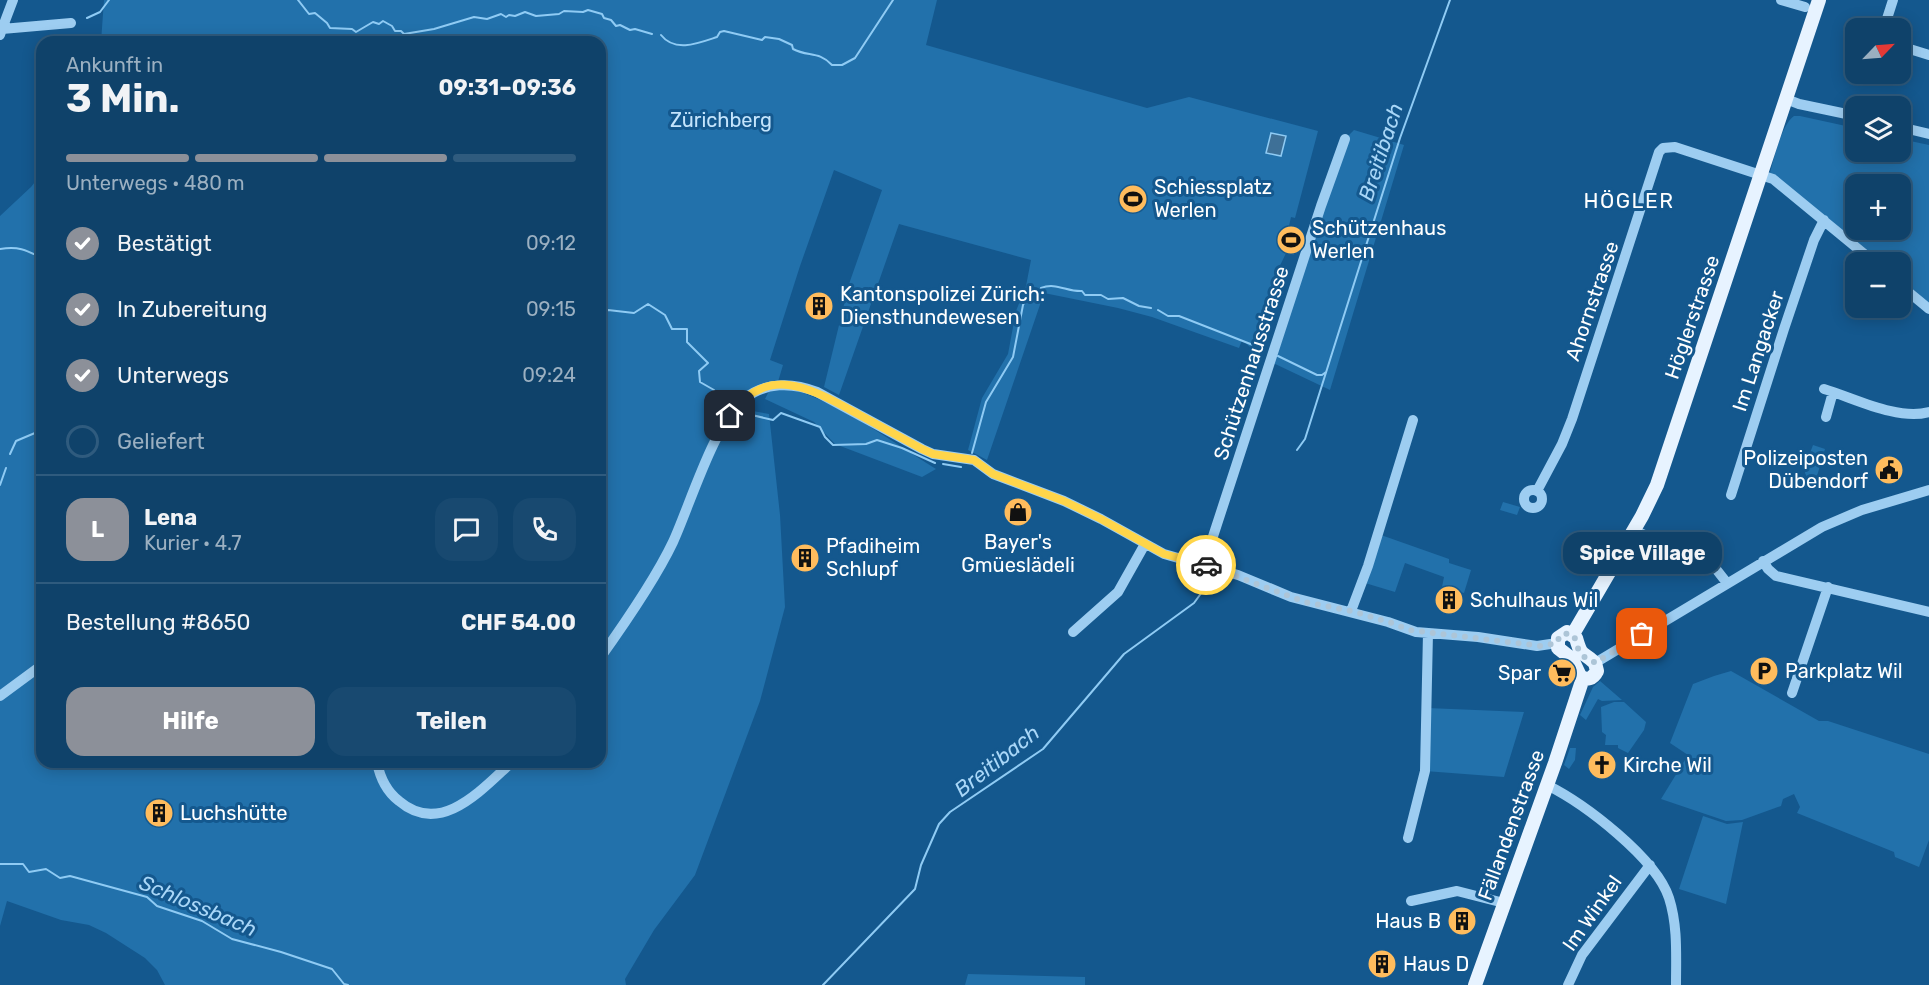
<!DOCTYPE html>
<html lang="de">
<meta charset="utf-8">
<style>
body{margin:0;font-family:Rubik,sans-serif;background:#184970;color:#f1f3f6;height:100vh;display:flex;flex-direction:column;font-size:22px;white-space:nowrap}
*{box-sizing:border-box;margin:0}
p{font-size:20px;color:#9bb0c1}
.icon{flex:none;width:33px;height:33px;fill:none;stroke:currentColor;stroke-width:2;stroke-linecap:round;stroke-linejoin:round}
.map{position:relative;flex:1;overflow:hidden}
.panel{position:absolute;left:36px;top:36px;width:570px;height:732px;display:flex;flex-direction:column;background:#0f426a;border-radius:18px;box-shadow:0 3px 15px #0003,0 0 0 2px #2f5b7e}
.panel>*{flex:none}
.needle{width:39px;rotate:65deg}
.fabs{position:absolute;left:1845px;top:18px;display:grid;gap:12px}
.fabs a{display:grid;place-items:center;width:66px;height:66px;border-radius:12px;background:#0f426a;box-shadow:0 3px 15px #0003,0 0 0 2px #2f5b7e;font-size:30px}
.pin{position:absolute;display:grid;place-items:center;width:51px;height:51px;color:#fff;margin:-26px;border-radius:12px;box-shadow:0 3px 9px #0006}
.courier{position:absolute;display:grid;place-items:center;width:60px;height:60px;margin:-30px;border:4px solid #ffd54a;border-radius:50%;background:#fff;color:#222;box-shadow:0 2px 8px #0007}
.bubble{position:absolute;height:42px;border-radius:18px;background:#0f426a;box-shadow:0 3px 15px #0003,0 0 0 2px #2f5b7e;font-size:20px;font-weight:700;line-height:42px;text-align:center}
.headline em{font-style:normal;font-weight:700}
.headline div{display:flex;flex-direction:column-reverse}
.headline{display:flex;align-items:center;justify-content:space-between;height:102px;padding:0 30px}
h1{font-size:39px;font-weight:700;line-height:45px}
.bar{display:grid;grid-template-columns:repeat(4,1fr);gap:9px 6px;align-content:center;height:72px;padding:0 30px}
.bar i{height:8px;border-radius:4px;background:#2f5b7e}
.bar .on{background:#8c9099}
.bar p{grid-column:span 4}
.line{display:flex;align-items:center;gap:15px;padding:0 30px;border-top:2px solid #2f5b7e}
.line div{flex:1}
.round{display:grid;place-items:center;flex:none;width:63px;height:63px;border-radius:18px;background:#184970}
ol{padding:0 30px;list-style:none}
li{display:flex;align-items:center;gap:18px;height:66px}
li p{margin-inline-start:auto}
li .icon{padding:6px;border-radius:50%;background:#8c9099;color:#fff;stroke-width:4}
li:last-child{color:#9bb0c1}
li i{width:33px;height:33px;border:3px solid #2f5b7e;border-radius:50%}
.cta{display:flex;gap:12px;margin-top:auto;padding:12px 30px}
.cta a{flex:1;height:69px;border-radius:18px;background:#8c9099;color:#fff;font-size:24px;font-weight:700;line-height:69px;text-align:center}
.cta a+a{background:#184970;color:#f1f3f6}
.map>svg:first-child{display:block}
</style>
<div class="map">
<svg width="1929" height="985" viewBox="0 0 1929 985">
<rect width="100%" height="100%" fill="#14588e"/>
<path fill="#2271ab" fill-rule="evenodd" d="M104,0H937L926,45L1147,108L1189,97L1318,131L1295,218L1291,217L1289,226L1300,229L1294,255L1286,253L1277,272L1257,342V353L1242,340L1239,348L1152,317L1118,308L1044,293L987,460L968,450L982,398L1008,354L1016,311L1026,286L1031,260L899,224L839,395L824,387L849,284L882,190L834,170L800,266L770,360L783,365L777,385C832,397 888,439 936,469L922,477L835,444L814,422L765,399L770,389L750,399L741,409L769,414L780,515L785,607L760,701L695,875L654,930L625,979L626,985H165L157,970L145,958L106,933L89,925L61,920L7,901L0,926V216L31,187L42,173V762H600V42H101Z
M1794,116H1800L1855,128L1856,152H1900L1901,139L1929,145V303L1901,279L1900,262H1881L1770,173C1774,158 1782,124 1794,116ZM1856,184H1900V230H1856Z
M1354,130L1404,145L1330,390L1271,362L1345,139Z
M1813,445L1825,449L1814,486L1811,485L1805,473L1807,465L1800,462L1804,451L1810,453Z
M1503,502L1520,507L1517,515L1500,510Z
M1381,535L1449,559V563L1471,570L1464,593L1442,587L1444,577L1405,563L1395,592L1365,583Z
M1731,671L1819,721H1828L1929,754V840L1919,867L1895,857L1894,852L1797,813L1800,807L1794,794L1783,799L1781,806L1742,820L1726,821L1661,799L1688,755L1670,743L1693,684L1714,676Z
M1600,681L1622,700L1602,701L1598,699L1586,720L1580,715L1593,687Z
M1614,702H1624L1646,722L1644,730L1628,753L1618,748V745H1605L1606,735L1602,732L1601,707Z
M1427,708L1524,712L1504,777L1425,771Z
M1570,748H1576L1575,760L1569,769L1564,765Z
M1703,816L1727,824L1743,822L1726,904L1679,889Z
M968,974L1085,977V985H965Z"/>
<path fill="#3e7097" stroke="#8fcbf4" stroke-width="1.5" d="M1271,133L1286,136L1281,156L1266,153Z"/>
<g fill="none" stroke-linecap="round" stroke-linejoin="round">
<path stroke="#8fcbf4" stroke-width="2" d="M298,0L309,14L315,13L327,23L330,28L352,29L356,32L373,22L379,24L383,21L392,26L395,31H401L404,34L434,29L474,17L487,19L501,14L506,17L509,15L515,16L525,12L536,16L559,14L564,11L583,12L588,10L602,14L604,18L611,20L616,26L620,25L630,30L635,29L652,34
M87,18L100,12L109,0
M661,35C675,53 699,43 717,37L720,32L724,31L762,40L765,37L779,39L792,45L793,49C808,57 819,51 832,65H842L855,58L893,0
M0,249C19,246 26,250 42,258
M1041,288C1056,282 1067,292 1082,291L1085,295H1101L1108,299L1123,298L1139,306L1151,308
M1158,310L1168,316H1179L1253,345
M600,314L608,310L634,313L648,304L665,315L672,329H687V342L708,363L699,371L700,382L714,390L725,407
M1278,356L1317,375H1322L1326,372
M739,412L773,420L781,413L820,427L825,437L833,445L866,444L877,440L902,448L935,463
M1297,450L1305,439L1400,138L1450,0
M972,453L986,402L1013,357L1023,305L1027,297L1033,292
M10,454L16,441L42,430
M943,464L961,467
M0,485L6,468
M0,864H23L29,872L46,869L60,878L70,876L147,897L157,906L202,921L232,939L281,952L332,969L344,984L348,985
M823,985L915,889L921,865L939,824L950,812L1043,749L1124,654L1194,603L1202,592L1207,573"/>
<path stroke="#9dcdf1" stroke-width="10" d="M1781,0L1805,7
M1884,28L1893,0
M2,29L13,0
M0,35L2,29L71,23
M1900,46L1929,55
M1786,99L1799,104L1856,116
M1900,127L1929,134
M1900,285L1929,309
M1824,389C1854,398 1898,421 1929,412
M1826,417L1833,392
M1524 499a9 9 0 1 1 18 0a9 9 0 1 1-18 0Z
M1537,491L1562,444L1572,419L1659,152L1663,148L1675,147L1773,179L1874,262
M1731,495L1784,329L1814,240L1824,220
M1634,530L1716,569L1727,583
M1763,561L1768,569L1776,576L1929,612
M1204,564L1321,206L1345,139
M1351,611L1368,566L1413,420
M1073,632L1118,592L1145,544
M600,658C625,623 655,580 673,542C690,505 714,424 744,399C765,382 792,382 817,392L922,449L933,454L974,460L993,474L1064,501L1101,519L1164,554L1238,575L1291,597L1388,622L1416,632L1478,637L1537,646L1557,643
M1595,663L1822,527L1862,510L1929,490
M1792,693L1828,587
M0,696L42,665
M377,762C380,778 386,791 399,801C441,837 482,789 512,762
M1547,785C1585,804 1656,858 1669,898C1678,926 1676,956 1676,985
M1408,838L1425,771L1428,633
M1411,901L1457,891L1504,903
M1568,985L1582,955L1650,865"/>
<path stroke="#e7f3ff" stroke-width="14" d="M1567,632L1576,638C1582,659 1582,650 1595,663L1597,671C1593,679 1586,681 1580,676L1572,659L1558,648V638Z
M1573,634L1642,516L1657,485L1819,0
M1475,985L1555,763L1583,678"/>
</g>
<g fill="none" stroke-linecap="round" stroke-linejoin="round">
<path stroke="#adc5d7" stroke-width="6" stroke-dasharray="0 10.8" d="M1206,565L1305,602L1351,611L1389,622L1409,630L1541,646L1557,643L1560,635L1570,633C1579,639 1575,648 1582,655C1586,659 1591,659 1595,663L1642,634"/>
<path stroke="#ffd54a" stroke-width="8" d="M730,416C766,362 812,389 856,413C878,425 900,437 922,449L933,454L974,460L993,474L1064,501L1101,519L1164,554L1206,565"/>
</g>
<defs>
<g id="stadium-disc" transform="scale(1.5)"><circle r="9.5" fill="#ffbc5d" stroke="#14588e"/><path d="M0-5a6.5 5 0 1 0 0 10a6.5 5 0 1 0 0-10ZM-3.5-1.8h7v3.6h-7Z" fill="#111"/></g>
<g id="building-disc" transform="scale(1.5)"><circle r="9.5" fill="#ffbc5d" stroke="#14588e"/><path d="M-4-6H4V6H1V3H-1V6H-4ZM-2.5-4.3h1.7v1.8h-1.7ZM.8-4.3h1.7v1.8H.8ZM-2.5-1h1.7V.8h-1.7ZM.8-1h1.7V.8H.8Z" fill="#111"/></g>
<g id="civic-disc" transform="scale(1.5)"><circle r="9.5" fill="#ffbc5d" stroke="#14588e"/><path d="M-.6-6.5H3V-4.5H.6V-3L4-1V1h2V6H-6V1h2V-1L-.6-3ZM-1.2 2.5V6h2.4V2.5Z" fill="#111"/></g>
<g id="shop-disc" transform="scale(1.5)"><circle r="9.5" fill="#ffbc5d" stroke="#14588e"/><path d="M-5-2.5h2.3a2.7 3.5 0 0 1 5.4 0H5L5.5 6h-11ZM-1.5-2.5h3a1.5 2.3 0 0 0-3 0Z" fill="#111"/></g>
<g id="parking-disc" transform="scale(1.5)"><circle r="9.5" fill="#ffbc5d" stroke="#14588e"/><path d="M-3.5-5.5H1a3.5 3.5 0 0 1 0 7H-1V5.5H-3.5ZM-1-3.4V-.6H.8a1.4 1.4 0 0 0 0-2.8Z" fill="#111"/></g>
<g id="supermarket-disc" transform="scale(1.5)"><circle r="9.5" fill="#ffbc5d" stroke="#14588e"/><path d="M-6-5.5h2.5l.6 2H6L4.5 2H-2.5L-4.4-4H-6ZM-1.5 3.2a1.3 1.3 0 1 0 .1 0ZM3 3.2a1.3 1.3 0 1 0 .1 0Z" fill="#111"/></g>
<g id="church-disc" transform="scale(1.5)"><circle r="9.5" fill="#ffbc5d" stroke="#14588e"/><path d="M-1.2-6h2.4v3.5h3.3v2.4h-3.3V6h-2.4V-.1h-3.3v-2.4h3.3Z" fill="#111"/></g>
</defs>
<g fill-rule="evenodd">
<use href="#stadium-disc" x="1133" y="199"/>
<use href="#stadium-disc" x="1291" y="240"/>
<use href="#building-disc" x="819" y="306"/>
<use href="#civic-disc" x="1889" y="470"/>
<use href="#shop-disc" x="1018" y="512"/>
<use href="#building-disc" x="805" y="558"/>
<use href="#building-disc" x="1449" y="600"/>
<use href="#parking-disc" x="1764" y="671"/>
<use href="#supermarket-disc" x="1562" y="673"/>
<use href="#church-disc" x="1602" y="765"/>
<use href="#building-disc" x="159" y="813"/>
<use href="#building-disc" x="1462" y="921"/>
<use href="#building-disc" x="1382" y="964"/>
</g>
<g text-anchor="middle" stroke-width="6" stroke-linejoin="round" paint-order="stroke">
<g font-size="20" fill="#c4e4fc" stroke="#14588e">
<text x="721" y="127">Zürichberg</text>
</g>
<g font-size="20" fill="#fff" stroke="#14588e" text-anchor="start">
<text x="1154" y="194">Schiessplatz<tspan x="1154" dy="23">Werlen</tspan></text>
<text x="1312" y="235">Schützenhaus<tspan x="1312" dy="23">Werlen</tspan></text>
<text x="840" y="301">Kantonspolizei Zürich:<tspan x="840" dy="23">Diensthundewesen</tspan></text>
<text x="1868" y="465" text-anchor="end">Polizeiposten<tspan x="1868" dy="23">Dübendorf</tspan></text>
<text x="1018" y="549" text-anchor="middle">Bayer's<tspan x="1018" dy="23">Gmüeslädeli</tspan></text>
<text x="826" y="553">Pfadiheim<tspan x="826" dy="23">Schlupf</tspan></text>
<text x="1470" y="607">Schulhaus Wil</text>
<text x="1785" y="678">Parkplatz Wil</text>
<text x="1541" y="680" text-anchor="end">Spar</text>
<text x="1623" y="772">Kirche Wil</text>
<text x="180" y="820">Luchshütte</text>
<text x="1441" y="928" text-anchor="end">Haus B</text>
<text x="1403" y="971">Haus D</text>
</g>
<g font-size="20" fill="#fff" stroke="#14588e">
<text transform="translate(1592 301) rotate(-71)" y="7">Ahornstrasse</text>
<text transform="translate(1692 317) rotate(-71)" y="7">Höglerstrasse</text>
<text transform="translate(1758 351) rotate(-72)" y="7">Im Langacker</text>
<text transform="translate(1251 363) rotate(-72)" y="7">Schützenhausstrasse</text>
<text transform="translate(1511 825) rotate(-70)" y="7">Fällandenstrasse</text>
<text transform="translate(1592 913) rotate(-55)" y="7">Im Winkel</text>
</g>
<g font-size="21" font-style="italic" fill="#a9d7f8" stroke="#14588e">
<text transform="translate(1381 152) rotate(-72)" y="7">Breitibach</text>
<text transform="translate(997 761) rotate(-38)" y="7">Breitibach</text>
<text transform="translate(198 906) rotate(23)" y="7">Schlossbach</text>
</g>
<g font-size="21" letter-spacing="1.5" fill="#fff" stroke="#14588e">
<text x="1629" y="208">HÖGLER</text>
</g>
</g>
</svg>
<div class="fabs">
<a><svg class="needle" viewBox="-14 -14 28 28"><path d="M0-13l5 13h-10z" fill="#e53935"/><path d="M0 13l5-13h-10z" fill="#9bb0c1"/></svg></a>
<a><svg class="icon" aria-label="layers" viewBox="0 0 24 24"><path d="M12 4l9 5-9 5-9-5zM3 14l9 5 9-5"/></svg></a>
<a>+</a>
<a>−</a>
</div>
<div class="pin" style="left:1642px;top:634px;background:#ea580c"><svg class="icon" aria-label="bag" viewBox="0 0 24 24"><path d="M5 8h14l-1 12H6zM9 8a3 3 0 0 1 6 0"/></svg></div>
<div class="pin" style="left:730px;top:416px;background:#1f2937"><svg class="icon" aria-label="home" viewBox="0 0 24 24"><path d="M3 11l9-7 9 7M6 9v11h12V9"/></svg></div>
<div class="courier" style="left:1206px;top:565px"><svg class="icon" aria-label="car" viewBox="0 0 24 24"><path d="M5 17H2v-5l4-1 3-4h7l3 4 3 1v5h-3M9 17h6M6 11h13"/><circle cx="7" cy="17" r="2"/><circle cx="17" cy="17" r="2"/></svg></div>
<div class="bubble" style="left:1563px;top:532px;width:159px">Spice Village</div>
<section class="panel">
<div class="headline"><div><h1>3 Min.</h1><p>Ankunft in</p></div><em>09:31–09:36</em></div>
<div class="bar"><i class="on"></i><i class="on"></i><i class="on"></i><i></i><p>Unterwegs · 480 m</p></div>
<ol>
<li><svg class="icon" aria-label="check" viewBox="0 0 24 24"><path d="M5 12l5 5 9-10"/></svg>Bestätigt<p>09:12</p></li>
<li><svg class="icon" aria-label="check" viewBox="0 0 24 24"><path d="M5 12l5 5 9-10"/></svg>In Zubereitung<p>09:15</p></li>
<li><svg class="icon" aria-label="check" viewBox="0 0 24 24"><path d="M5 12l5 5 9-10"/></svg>Unterwegs<p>09:24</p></li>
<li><i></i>Geliefert</li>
</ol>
<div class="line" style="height:108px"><b class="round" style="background:#8c9099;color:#fff">L</b><div><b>Lena</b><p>Kurier · 4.7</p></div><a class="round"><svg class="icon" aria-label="chat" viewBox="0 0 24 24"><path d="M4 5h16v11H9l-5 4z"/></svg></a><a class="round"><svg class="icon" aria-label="phone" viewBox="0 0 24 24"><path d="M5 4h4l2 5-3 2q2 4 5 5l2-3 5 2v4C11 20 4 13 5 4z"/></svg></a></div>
<div class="line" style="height:78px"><div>Bestellung #8650</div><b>CHF 54.00</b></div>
<div class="cta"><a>Hilfe</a><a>Teilen</a></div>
</section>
</div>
